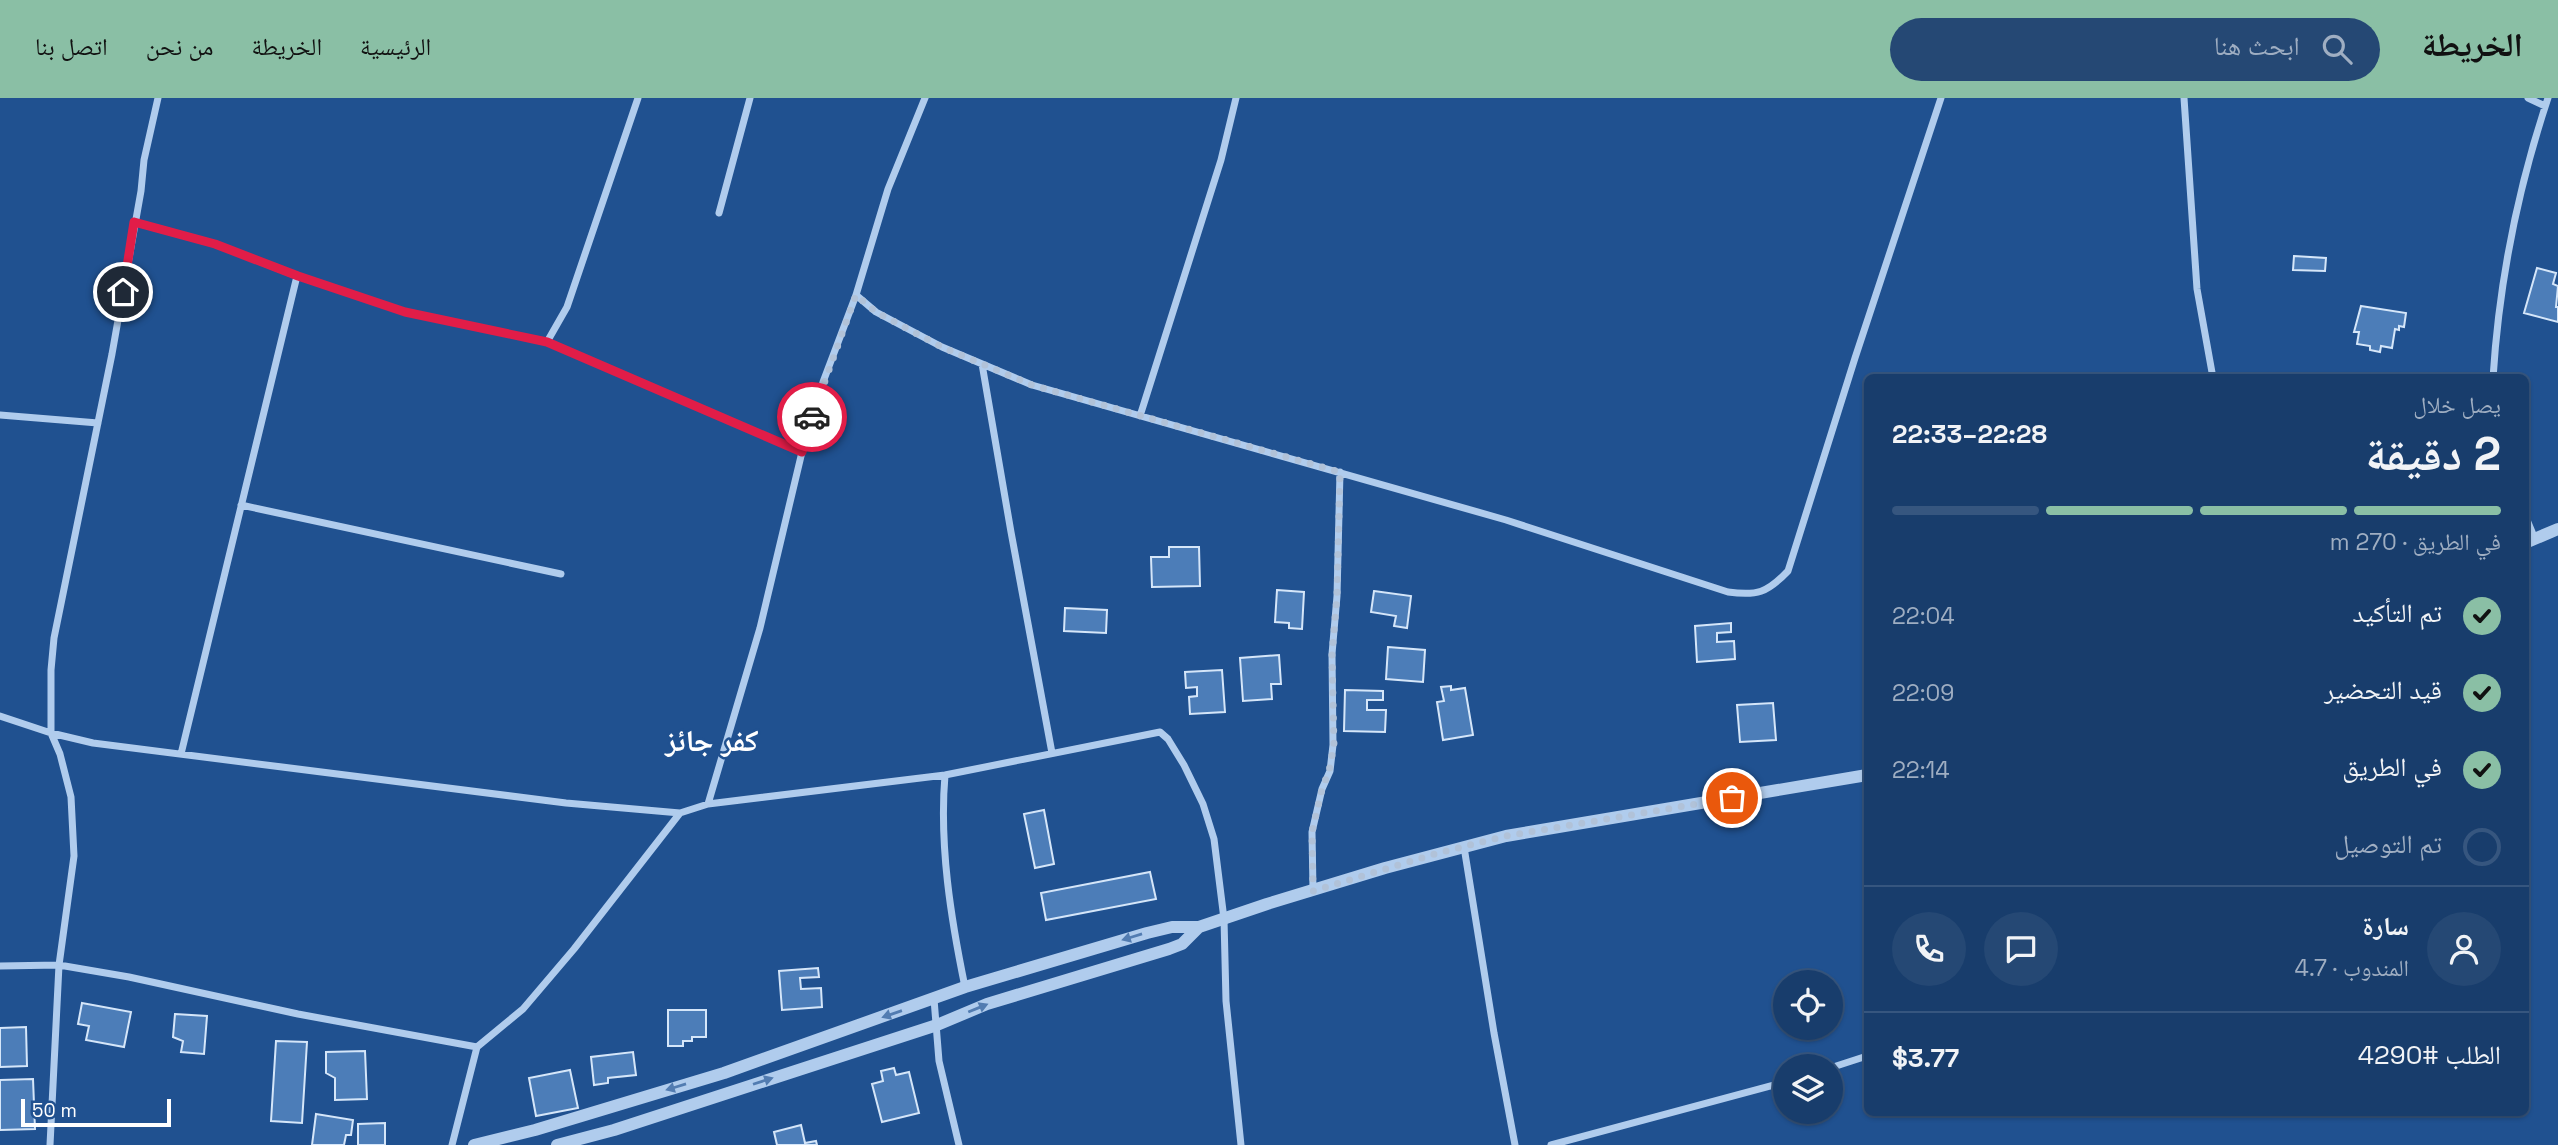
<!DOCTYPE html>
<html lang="ar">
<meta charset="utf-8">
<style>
body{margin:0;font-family:"Space Grotesk","Noto Naskh Arabic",sans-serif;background:#254874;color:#f1f3f6;direction:rtl;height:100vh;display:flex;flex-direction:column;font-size:26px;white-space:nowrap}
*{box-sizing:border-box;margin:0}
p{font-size:23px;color:#9faec2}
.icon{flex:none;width:38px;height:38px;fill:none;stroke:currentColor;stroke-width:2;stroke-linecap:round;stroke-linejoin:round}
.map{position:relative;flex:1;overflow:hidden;direction:ltr}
.side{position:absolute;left:1864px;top:276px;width:665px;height:742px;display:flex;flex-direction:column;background:#183d6c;border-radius:10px;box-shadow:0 2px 5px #0004,0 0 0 2px #36567f;direction:rtl}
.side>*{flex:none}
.buttons{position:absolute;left:1773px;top:872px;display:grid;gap:14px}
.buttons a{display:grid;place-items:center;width:70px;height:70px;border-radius:50%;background:#183d6c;box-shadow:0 2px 5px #0004,0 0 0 2px #36567f;font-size:35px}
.scale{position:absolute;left:21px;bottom:18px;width:150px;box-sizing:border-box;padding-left:7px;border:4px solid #fff;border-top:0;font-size:19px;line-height:24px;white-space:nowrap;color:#fff;-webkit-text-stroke:5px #205190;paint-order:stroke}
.pin{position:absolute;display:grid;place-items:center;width:60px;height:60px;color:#fff;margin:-30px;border:4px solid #fff;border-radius:50%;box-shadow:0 2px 7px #0007}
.courier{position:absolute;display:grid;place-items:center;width:70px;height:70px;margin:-35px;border:5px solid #e11d48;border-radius:50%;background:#fff;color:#222;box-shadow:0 2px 9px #0007}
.summary em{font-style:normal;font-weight:700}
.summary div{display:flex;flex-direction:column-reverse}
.summary{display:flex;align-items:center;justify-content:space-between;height:119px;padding:0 28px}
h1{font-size:46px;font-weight:700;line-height:52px}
.bar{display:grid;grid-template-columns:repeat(4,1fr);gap:10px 7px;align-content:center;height:84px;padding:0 28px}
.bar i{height:9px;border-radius:5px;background:#36567f}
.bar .current{background:#8abfa5}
.bar p{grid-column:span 4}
.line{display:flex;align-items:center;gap:18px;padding:0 28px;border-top:2px solid #36567f}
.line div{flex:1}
.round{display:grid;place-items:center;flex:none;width:74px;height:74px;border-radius:37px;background:#254874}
ol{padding:0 28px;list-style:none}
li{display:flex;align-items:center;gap:21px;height:77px}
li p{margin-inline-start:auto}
li .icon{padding:7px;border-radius:50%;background:#8abfa5;color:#111;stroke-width:4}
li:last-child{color:#9faec2}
li i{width:38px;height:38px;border:4px solid #36567f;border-radius:50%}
header{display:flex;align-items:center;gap:42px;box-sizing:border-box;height:98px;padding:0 35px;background:#8abfa5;color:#111}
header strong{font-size:33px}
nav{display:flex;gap:38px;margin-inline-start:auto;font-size:24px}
.search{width:490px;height:63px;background:#254874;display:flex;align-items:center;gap:18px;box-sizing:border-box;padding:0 24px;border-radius:38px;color:#9faec2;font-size:26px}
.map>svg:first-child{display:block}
</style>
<header>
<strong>الخريطة</strong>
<div class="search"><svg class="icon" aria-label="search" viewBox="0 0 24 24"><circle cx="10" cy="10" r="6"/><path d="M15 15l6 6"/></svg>ابحث هنا</div>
<nav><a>الرئيسية</a><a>الخريطة</a><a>من نحن</a><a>اتصل بنا</a></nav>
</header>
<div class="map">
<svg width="2558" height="1047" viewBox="0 0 2558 1047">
<rect width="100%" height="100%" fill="#205190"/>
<path fill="#4c7db8" stroke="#d5e6f9" stroke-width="2" d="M2294,158L2326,160L2325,173L2293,172Z
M2537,170L2556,175L2553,186L2558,188L2556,209H2558V224L2524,215Z
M2361,208L2406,215L2404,229L2399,228V232L2395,231L2392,250L2381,248L2380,254L2370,252V248L2357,246L2359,234H2354Z
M1169,449H1199L1200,488L1152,489L1151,459H1169Z
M1277,492L1304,494L1302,531L1289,530V525L1275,524Z
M1374,493L1411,498L1407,530L1394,528L1396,518L1371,514Z
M1065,510L1107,512L1106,535L1064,533Z
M1731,525V534L1717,535V544L1734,543L1735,561L1697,564L1695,528Z
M1388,549L1425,552L1423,584L1386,581Z
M1279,557L1281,586H1271L1272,601L1243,603L1240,560Z
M1222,572L1225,614L1190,616L1189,599L1197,598V589L1186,590L1185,574Z
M1451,588V592L1465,590L1473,637L1443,642L1437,604L1444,603L1441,589Z
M1345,592L1383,593V602H1367V612H1386L1385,634L1344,633Z
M1773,605L1776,642L1740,644L1737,607Z
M1044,712L1054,766L1035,770L1024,716Z
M1150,774L1156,801L1046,822L1041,795Z
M818,870L819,879L800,880L801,891L821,890L822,909L782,912L779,873Z
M82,905L131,914L124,949L86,942L89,928L78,926Z
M668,912H706V939H692V943H683V948H668Z
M175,916L207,918L204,956L181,954L183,943L173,939Z
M26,929L27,968L0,969V930Z
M276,943L307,944L302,1025L271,1023Z
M365,953L367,1001L335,1002V980L326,975V954Z
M633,954L636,977L608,980V985L594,987L591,959Z
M894,970L896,977L909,974L919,1015L882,1024L872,986L883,983L881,973Z
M570,972L578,1010L536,1018L529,980Z
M33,981L35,1031L0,1032V982Z
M316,1016L353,1022L351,1037H346L344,1047H312Z
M385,1025V1047H358V1026Z
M801,1027L805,1045L816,1043L817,1047H777L774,1034Z"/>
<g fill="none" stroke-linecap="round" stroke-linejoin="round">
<path stroke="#b0cced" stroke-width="7" d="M2184,0L2197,191L2213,280
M2528,0L2545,8
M719,115L750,0
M134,124L215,146L297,178L405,214L547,244L802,354
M856,197L876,214L942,249L1032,287L1506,422L1728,494C1757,498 1767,495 1788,473L1855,260L1941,0
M547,244L567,209L638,0
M982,266L1011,434L1052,655
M2493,280C2499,185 2518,90 2548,0
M0,317L98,325
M1140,318L1221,62L1236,0
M241,407L561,476
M2525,417L2535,441
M0,618L51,635L93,645L566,705L680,715
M181,656L297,178
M945,677C939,747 951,821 965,889
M708,706L760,530L802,354L823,284L856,197L888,91L925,0
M1464,749L1494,935L1515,1047
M1313,792L1312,734L1322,691L1330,673L1333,647L1332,556L1337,498L1340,374
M0,868L59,867L129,879L298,916L477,949
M934,901L939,963L959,1047
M1830,970L1867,958
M50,1047L59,867L74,758L71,699L60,656L51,635V572L54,540L112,256L141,93L144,62L158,0
M452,1047L477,949L523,911L574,851L680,715L708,706L945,677L1160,634L1168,641L1184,667L1203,706L1214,741L1224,821L1226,903L1241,1047
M1551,1047L1785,984"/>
<path stroke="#b0cced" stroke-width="12" d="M2525,445L2558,431
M474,1047L535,1032L724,975L965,889L1147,835L1172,829H1199L1267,806L1385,770L1506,738L1867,677
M557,1047L614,1032L937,927L987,906L1169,851L1182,846L1199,829"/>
</g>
<defs><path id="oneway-solid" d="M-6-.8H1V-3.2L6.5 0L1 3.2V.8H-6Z" transform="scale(1.75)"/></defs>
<g fill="#527cb1">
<use href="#oneway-solid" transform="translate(1132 839) rotate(163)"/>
<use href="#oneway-solid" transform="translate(978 910) rotate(-22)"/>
<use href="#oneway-solid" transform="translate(892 916) rotate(161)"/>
<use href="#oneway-solid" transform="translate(763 983) rotate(-18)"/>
<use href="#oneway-solid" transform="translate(676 989) rotate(163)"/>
</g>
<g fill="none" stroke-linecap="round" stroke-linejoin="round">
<path stroke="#b1c2d8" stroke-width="7" stroke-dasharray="0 12.6" d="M812,319L856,197L876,214L942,249L1032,287L1340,374L1337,498L1332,556L1334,647L1329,673L1322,691L1312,734L1313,793L1438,755L1506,738L1732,700"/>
<path stroke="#e11d48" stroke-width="9" d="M123,194L134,124L215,146L298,178L405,214L547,244L802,354L812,319"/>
</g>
<g text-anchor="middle" stroke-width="5" stroke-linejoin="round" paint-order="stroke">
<g font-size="30" font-weight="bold" fill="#fff" stroke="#205190">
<text x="712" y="653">كفر جائز</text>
</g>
</g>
</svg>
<div class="buttons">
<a><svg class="icon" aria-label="locate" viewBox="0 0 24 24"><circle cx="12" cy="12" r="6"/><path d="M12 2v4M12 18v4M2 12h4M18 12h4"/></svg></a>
<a><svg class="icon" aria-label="layers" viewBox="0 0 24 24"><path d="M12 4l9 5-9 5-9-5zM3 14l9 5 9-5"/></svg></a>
</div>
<div class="scale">50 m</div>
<div class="pin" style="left:1732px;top:700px;background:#ea580c"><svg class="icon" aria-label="bag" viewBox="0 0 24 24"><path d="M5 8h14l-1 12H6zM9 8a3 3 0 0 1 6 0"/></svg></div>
<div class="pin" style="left:123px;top:194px;background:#1f2937"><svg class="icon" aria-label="home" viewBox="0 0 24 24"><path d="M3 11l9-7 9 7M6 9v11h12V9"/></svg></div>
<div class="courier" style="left:812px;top:319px"><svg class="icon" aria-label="car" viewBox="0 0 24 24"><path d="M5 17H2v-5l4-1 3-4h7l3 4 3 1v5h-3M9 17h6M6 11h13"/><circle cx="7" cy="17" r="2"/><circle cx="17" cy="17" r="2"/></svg></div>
<section class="side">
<div class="summary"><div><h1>2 دقيقة</h1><p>يصل خلال</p></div><em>22:28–22:33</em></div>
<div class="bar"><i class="current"></i><i class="current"></i><i class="current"></i><i></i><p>في الطريق · 270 m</p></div>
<ol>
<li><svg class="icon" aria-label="check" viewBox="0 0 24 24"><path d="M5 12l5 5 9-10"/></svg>تم التأكيد<p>22:04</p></li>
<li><svg class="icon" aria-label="check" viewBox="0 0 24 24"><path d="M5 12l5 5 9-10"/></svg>قيد التحضير<p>22:09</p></li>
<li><svg class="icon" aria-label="check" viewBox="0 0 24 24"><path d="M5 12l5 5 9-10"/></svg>في الطريق<p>22:14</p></li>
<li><i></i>تم التوصيل</li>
</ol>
<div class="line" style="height:126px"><a class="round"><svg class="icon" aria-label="person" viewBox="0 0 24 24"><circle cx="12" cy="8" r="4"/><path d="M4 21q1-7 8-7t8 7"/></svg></a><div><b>سارة</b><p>المندوب · 4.7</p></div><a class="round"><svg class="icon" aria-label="chat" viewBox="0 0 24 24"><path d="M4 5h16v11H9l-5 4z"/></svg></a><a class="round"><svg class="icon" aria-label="phone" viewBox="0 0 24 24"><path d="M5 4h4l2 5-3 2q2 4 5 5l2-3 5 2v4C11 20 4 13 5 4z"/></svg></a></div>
<div class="line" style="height:91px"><div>الطلب #4290</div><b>$3.77</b></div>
</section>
</div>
